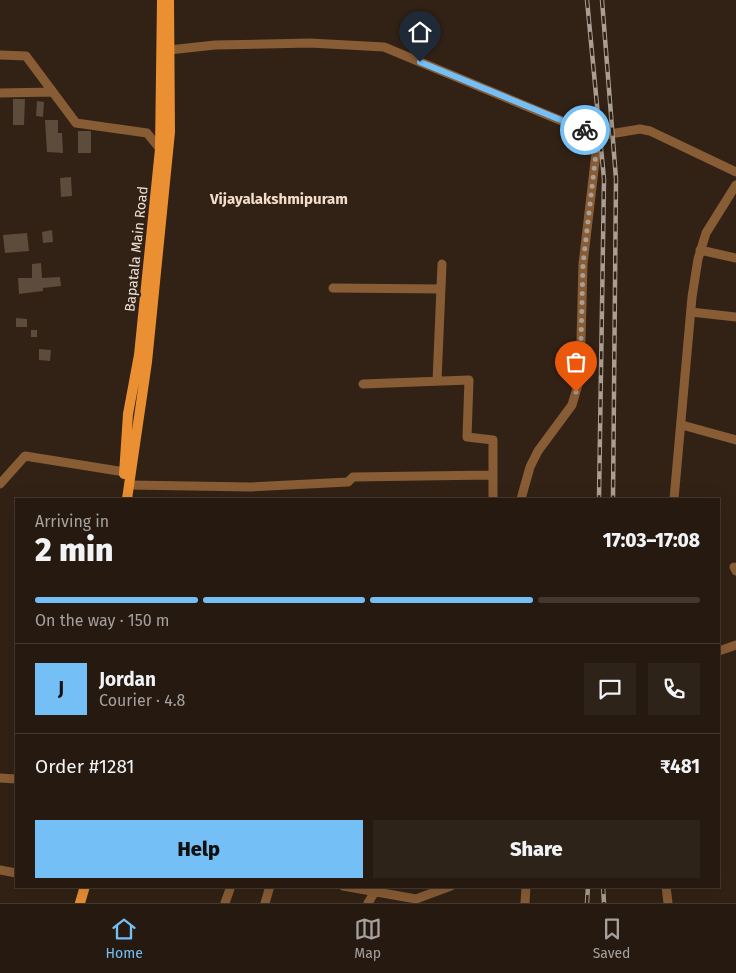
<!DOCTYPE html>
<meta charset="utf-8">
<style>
body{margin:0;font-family:"Fira Sans",sans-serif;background:#2e2319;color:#f1f3f6;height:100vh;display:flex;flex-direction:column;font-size:19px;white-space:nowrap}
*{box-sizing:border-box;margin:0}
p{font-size:16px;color:#a4a19f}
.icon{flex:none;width:28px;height:28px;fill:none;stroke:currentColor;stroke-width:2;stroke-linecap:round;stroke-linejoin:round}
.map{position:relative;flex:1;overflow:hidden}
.details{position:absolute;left:15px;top:498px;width:705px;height:390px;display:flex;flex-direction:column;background:#261a10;border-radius:0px;box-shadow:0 5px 20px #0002,0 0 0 1px #423830}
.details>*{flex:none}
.pin{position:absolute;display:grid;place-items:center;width:42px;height:42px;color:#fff;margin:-51px -21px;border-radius:50% 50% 50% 0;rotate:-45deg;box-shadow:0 0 5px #0007}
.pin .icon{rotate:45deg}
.courier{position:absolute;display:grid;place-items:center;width:50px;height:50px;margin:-25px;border:4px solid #74c0f6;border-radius:50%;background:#fff;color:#222;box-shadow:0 1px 6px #0007}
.head em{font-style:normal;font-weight:800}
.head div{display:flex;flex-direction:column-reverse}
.head{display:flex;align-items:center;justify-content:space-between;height:85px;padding:0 20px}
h1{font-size:32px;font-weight:800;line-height:38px}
.bar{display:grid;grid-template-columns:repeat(4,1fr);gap:8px 5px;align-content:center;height:60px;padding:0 20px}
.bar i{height:6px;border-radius:4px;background:#423830}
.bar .current{background:#74c0f6}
.bar p{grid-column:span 4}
.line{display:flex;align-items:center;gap:12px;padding:0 20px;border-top:1px solid #423830}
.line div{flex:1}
.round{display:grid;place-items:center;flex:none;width:52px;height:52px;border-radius:0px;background:#2e2319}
.cta{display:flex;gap:10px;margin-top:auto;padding:10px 20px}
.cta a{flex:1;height:58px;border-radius:0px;background:#74c0f6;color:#111;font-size:20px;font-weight:800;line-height:58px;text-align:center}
.cta a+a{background:#2e2319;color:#f1f3f6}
.tab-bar{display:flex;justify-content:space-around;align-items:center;height:70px;border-top:1px solid #423830;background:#261a10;font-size:14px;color:#a4a19f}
.tab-bar a{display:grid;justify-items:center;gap:2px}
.tab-bar .current{color:#74c0f6}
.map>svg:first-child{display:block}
</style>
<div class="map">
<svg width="736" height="903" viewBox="0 0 736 903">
<rect width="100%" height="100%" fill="#322215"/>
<path fill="#5d4b3c" d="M13,99H25L24,125H13Z
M37,101L44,102L43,117L36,116Z
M45,120H58V133H62L63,153L47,152Z
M78,131H91V153H78Z
M71,177L72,196L61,197L60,178Z
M52,230L53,242L43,243L42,232Z
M27,233L29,251L5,253L3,235Z
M41,263L42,278L60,277L61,286L43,288V291L19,294L18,278H32V264Z
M16,318L27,319V327H16Z
M31,330H37V337H31Z
M39,349L51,350L50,361L39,360Z"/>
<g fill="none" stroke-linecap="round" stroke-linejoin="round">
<path stroke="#885c35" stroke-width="9" d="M169,50L215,45L310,43L384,47L598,136L640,129L650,131L736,172
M0,55L26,56L76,123L147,133L160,149
M0,93L53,92
M700,250L736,258
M333,288L441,289
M691,312L736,317
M437,381L442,264
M363,384L469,380L467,437L493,440V499
M682,425L736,440
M0,484L25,456L131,473
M129,485L251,487L348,482L353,477L492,475
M521,499L530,467L538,451L572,405L580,378L583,264L598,136
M674,499L692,297L698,259L706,233L736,185
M734,567L736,571
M719,651L736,645
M0,778L16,779
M0,870L16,873
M343,886L416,899L451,886
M666,886L668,903
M225,903L231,886
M265,903L270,886
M368,903L377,888
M525,903L526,886"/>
<path stroke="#ea8f32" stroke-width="10" d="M124,474L128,414L139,355L160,149L162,0
M127,499L147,362L170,132L169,0
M80,903L85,886"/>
<g stroke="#aa9e94" stroke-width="4.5">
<path id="rail" d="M587,0L604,179L599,499
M602,0L616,179L613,499
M603,886L604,903
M587,903L588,886"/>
</g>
<use href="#rail" stroke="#322215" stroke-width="2.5" stroke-dasharray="8" stroke-linecap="butt"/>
</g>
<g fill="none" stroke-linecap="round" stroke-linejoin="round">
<path stroke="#aa9e94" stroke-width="5" stroke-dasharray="0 9" d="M576,392L580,378L583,264L598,136L585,130"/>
<path stroke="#74c0f6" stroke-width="6" d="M420,62L585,130"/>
</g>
<g text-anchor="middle" stroke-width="4" stroke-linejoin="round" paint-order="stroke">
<g font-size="14" fill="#ebe0d8" stroke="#322215">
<text transform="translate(136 249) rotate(-84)" y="5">Bapatala Main Road</text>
</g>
<g font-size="15" font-weight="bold" fill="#f2dccb" stroke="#322215">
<text x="279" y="204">Vijayalakshmipuram</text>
</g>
</g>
</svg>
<div class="pin" style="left:576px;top:392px;background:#ea580c"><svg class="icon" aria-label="bag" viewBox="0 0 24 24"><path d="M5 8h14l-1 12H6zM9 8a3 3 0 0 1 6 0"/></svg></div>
<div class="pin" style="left:420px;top:62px;background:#1f2937"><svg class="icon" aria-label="home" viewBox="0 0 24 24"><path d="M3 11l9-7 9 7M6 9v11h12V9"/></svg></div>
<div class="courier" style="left:585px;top:130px"><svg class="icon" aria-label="bike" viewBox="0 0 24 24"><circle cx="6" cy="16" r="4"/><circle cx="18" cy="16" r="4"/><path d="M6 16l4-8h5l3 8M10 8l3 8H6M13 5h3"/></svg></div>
<section class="details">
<div class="head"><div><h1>2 min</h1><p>Arriving in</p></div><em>17:03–17:08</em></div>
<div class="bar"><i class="current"></i><i class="current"></i><i class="current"></i><i></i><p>On the way · 150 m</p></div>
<div class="line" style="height:90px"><b class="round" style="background:#74c0f6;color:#111">J</b><div><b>Jordan</b><p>Courier · 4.8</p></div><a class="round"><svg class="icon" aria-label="chat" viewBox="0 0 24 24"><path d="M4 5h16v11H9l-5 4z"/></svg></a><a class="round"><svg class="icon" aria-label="phone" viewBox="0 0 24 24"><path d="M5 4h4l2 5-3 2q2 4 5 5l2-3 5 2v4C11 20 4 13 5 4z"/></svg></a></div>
<div class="line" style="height:65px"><div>Order #1281</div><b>₹481</b></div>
<div class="cta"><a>Help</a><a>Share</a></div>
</section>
</div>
<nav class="tab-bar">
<a class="current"><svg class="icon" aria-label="home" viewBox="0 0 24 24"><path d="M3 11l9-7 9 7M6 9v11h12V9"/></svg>Home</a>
<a><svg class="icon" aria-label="map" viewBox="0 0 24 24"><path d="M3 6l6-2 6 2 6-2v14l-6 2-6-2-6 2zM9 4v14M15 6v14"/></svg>Map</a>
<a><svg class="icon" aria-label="saved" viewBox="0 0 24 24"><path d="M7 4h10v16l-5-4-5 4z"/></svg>Saved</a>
</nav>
